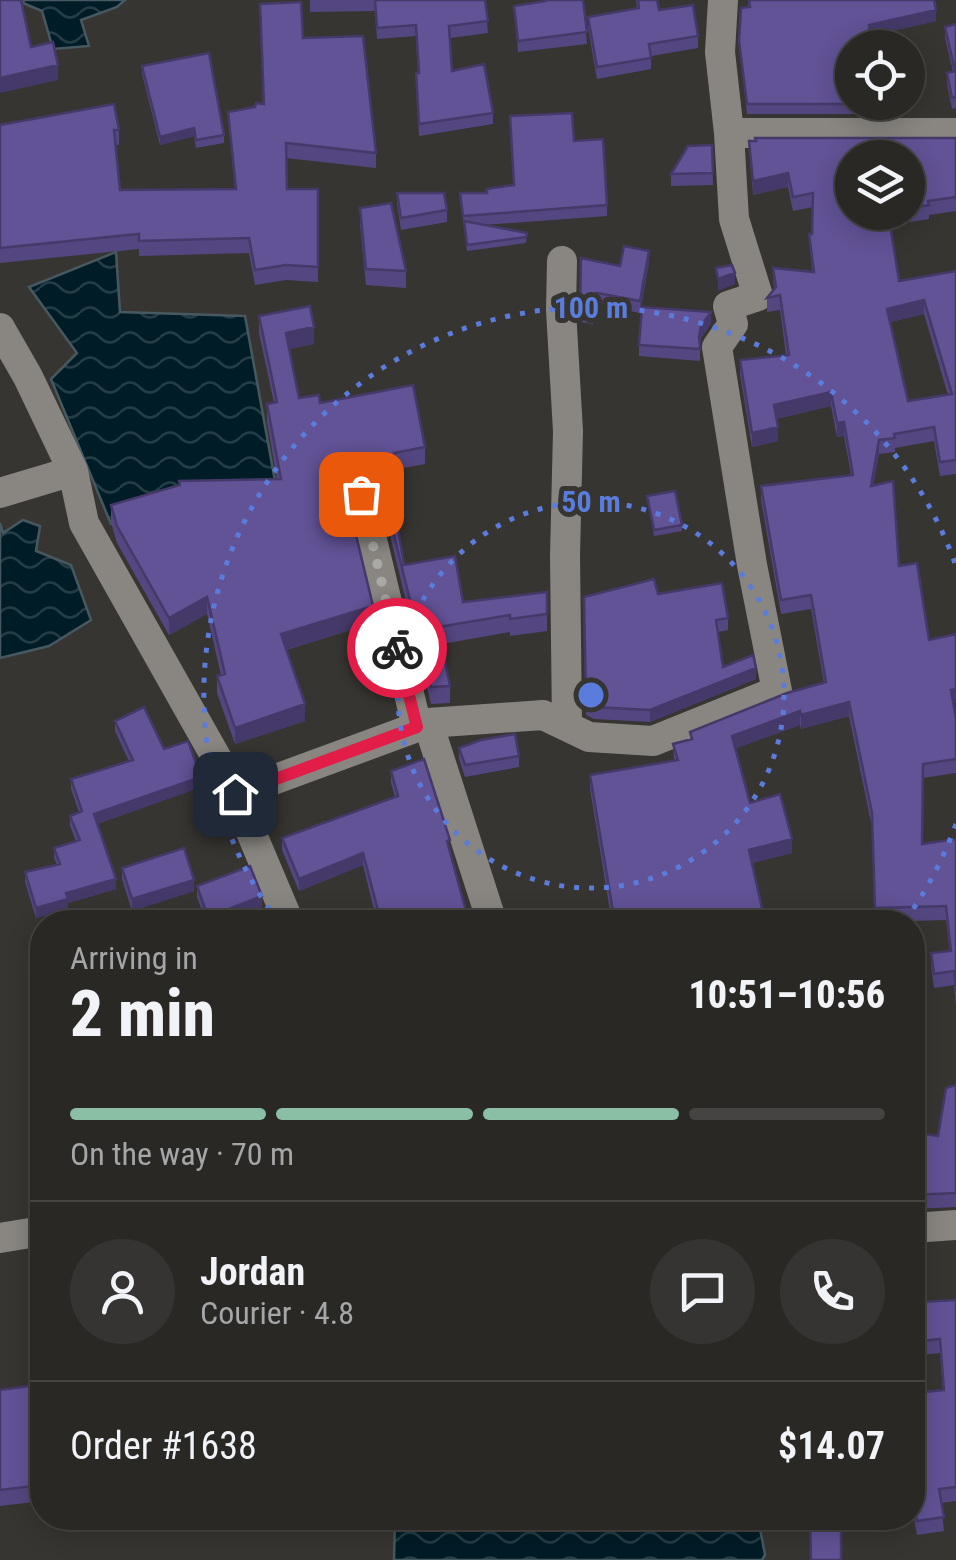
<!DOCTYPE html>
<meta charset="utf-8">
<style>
body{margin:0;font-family:"Roboto Condensed",sans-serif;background:#353432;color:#f1f3f6;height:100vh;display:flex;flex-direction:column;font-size:38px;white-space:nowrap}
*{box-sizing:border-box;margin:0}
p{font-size:32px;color:#a5a6a7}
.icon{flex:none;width:55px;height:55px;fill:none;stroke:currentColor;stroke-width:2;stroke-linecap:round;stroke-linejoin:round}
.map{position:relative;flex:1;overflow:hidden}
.side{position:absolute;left:30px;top:910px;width:895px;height:620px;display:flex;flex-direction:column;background:#292825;border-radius:40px;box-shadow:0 5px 25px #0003,0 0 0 2px #454442}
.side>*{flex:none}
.tools{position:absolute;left:835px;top:30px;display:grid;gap:20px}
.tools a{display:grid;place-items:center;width:90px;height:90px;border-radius:50%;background:#292825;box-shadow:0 5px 25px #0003,0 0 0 2px #454442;font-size:50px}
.pin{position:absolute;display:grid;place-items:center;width:85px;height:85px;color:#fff;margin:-42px;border-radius:20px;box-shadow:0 5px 15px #0006}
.courier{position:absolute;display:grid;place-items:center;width:100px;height:100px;margin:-50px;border:8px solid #e11d48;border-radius:50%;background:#fff;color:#222;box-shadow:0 2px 12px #0007}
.headline em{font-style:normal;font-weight:800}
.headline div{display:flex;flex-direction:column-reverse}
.headline{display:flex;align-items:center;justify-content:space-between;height:170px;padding:0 40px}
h1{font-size:65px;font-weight:800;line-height:75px}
.bar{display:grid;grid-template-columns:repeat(4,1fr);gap:15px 10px;align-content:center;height:120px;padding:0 40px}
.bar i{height:12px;border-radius:8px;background:#454442}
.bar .on{background:#8abfa5}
.bar p{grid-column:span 4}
.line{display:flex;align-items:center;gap:25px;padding:0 40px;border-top:2px solid #454442}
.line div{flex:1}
.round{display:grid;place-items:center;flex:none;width:105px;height:105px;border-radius:52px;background:#353432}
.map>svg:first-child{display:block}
</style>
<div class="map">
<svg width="956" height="1560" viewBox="0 0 956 1560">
<defs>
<pattern id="water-waves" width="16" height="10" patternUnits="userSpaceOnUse" patternTransform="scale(2.5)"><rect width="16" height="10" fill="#001c27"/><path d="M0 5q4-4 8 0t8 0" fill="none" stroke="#253d46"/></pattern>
</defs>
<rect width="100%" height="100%" fill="#373531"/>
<path fill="url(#water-waves)" stroke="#465960" stroke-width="2.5" d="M24,0H125L117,7L81,20L89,46L53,49L42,11L23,3Z
M116,252L120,312L245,316L277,492L139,512L111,524L51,379L77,353L29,287Z
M23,520L40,526L36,551L71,565L91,620L49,646L0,658V523L3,533Z
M395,1518H758L765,1555L762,1560H394Z"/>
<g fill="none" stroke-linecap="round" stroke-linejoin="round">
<path stroke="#898681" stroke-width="30" d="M723,0L720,52L729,133H956
M562,261L561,310L568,431L565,556L567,726
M0,328L28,377L73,471L84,523L229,780L289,922
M0,493L73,471
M361,494L417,727
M428,723L543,715L589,737L653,741L777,691L752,565L717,347L733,324L728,306L758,296L734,219L729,133
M235,794L428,723L492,922
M912,1228L956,1225
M0,1238L42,1231"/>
</g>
<path fill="#544781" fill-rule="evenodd" d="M310,0H485L488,33L450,38L452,71L493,113V124L419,136L416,84L418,73L416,36L377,39L375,11L310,12Z
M545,0H583L587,44L518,52L514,6L545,2Z
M636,0H657L659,10L698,36V48L651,56V69L597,79L588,28V17L637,8Z
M748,0H934L936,21L869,36L873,114H747L739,41L748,7Z
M956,24V108L952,109L947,83V73L953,72L945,37V27Z
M303,38L376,153V168L286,158L287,189H318V282L286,280L255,285L249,253L139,256V249L0,263V125L119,130V145H116L120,190L235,189L228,112L263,104Z
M142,66L224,135V143L196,148L194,136L160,145L142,74Z
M956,138V211L929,215V219L890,225L899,281L956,271V474L940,476L934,441L895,448V452L879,454L873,486L899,566L953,704L956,719V773L923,778L922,844L956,839V1005L954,985L934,988L931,967V953L950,951L946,920L875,922L872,827L849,716L801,729L800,725L735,748L750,803L792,853L752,863L611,917L590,789V775L674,761L673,744L690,739V732L824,683L811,609L781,614L761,500V486L851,475L844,436L837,437L831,406L776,419L778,441L752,447L740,374V360L786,355L780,310L767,312V298L774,289L773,268L812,272L809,234H812L813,207L793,211L788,187L753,195L749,141ZM908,158V212H852ZM924,314L948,395L908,401L890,322Z
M574,141L607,205V216L483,225L527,233L526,243L467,251L460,193H487L513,185Z
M712,145L713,185L671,186V174Z
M397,193L447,210V222L401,230L397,204Z
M360,208L406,271V288L366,285L360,225Z
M581,258L620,266L649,263L640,313L597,305L593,324L580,322Z
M259,316L314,344L289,349L299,398L320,403L425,447V464L398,469L402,501L394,503L404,565L463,602L547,592V631L510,636V632L442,644L450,686V703L431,704L379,490L374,480L367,476H358L347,481L344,487L373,623L286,650L305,721L235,744L217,693V676L221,675L207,614L169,635L117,543L111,522V505L179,485V481L277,479L267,421V404L274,403L259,333Z
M711,323L701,338L700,344V361L639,356V345Z
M647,496L682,525V531L654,536Z
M658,594L728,618V630L718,632L723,667L756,679L650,722L594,719L586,715L584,597Z
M115,721L164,749L201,787L97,824L116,889L68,903V909L36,918L25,882V872L57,865L54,858V848L76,841L70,826V816L79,812L71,789V779L129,761L115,731Z
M459,748L519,756V767L465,777L459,759Z
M391,771L450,852L466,922H377L363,865L299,891L282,850V838L395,797L391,783Z
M122,868L194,891L132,911L122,879Z
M197,886L262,908L223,922H206L197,897Z
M956,1085V1207L912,1209V1132L938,1136Z
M912,1252L921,1302L956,1300V1501L941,1503L944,1531L917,1535L912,1507V1393L943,1390L940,1353L912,1356Z
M42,1333V1501L0,1506V1390L36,1385L33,1334Z
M764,1518H844L810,1531L764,1532Z"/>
<path fill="#453969" d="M936,10V21L869,36V25Z
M58,65V80L0,93V78Z
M194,128V136L160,145V137Z
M788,173V187L753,195V181Z
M649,251V263L640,313V301Z
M735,273V284L718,291V279Z
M924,300V314L887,323V309Z
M711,312V323L701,338L699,349V337L701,326Z
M314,327V344L286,350V333Z
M831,392V406L774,419V405Z
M844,422V436L837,437V423Z
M778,427V441L752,447V433Z
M879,440V454L871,500V486Z
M358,459V476L347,481L343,490V473L347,464Z
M402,484V501L391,504V487Z
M207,597V614L169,635V618Z
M373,606V623L281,651V634Z
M756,668V679L650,722V710Z
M956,689V703L951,704V690Z
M849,702V716L801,729V715Z
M305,704V721L235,744V728Z
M800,711V725L732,750V736Z
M201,777V787L94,825V814Z
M792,839V853L749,864V850Z
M363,853V865L299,891V879Z
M116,879V889L68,903V909L36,918V908L66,893Z
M194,880V891L132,911V899Z
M262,896V908L223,922H208V917Z
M466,911V922H441V917Z"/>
<path fill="#625296" stroke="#453969" stroke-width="2.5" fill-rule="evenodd" d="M0,0H21L31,47L53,42L58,65L0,78Z
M375,0H485L488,21L449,26L452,71L484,64L493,113L419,124L416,73H419L416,25L377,28Z
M546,0H583L587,32L518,41L514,6L546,1Z
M638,0H657L659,10L693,5L698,36L649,44L651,58L597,67L588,17L639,8Z
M749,0H934L936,10L869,25L870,48H852V102L873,104H747L739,41L741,8L750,7Z
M301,2L303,38L363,36L376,153L286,143L287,189H318V267L286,265L255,270L249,238L139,241V234L0,248V125L114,104L119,130H114L120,190L236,189L228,112L255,107L256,103L264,104L260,4Z
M956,24V97L952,98L947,73L955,71L945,27Z
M209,53L224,135L196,140L194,128L160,137L142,66Z
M572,113L574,141L603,139L607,205L463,216L460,193H487V189L514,185L510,116Z
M755,138H956V197L928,201L929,205L908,209V158H852V212H888L899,281L956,271V460L940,462L934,427L894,434L895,438L879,440L871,486L893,481L899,566L917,563L929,640L956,634V689L951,690L956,719V759L923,764L922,844L956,839V991L954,971L934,974L931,953L951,951L946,906L875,908L872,813L849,702L801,715L800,711L732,736L750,803L780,794L792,839L749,850L765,922H586L614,917L590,775L678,760L673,744L692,739L690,732L787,693L826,682L811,595L781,600L761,486L853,475L844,422L837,423L831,392L774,405L778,427L752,433L740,360L789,355L780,295L767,298L776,287L773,268L814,272L809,234H812L813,193L793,197L788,173L753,181L749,141H756ZM924,300L952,394L908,401L887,309Z
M712,145L713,173L671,174L688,146Z
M397,193H444L447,210L401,218Z
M391,203L406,271L366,269L360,208Z
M464,221L527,233L526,237L467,245Z
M624,246L649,251L640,301L597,293L593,312L580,310L581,258L620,266Z
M732,265L735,273L718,279L716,268Z
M310,306L314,327L286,333L299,398L319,395L320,403L413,385L425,447L394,453L402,484L391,487L404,565L455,556L463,602L547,592V614L510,619V615L438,627L450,686L431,687L379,473L374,464L367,460L358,459L347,464L343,473V481L373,606L281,634L305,704L235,728L217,676L225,674L207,597L169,618L117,526L111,505L180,485L179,481L281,479L267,404L277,402L259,316Z
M642,307L711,312L701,326L699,337L700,349L639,345Z
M675,491L682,525L654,530L647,496Z
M654,579L658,594L722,583L728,618L716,620L723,667L753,655L756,668L650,710L594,707L586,703L584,597Z
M144,707L164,749L188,741L201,777L94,814L116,879L66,893L68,899L36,908L25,872L60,864L54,848L80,840L70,816L82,811L71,779L133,760L115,721Z
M515,734L519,756L465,765L459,748L481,740Z
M424,759L450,840L447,841L466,911L441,917L443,922H381L363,853L299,879L282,838L398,796L391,771Z
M184,848L194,880L132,899L122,868Z
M250,866L262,896L208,917L197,886Z
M956,1085V1193L912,1195V1132L938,1136L946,1088Z
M912,1252H916L921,1302L956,1300V1487L939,1489L944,1517L917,1521L912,1493V1393L944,1390L940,1339L912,1342Z
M42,1333V1485L0,1490V1390L37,1385L33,1334Z
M810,1518H841V1560H811Z"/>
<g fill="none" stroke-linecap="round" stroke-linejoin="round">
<path stroke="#aba9a6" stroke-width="10" stroke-dasharray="0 18" d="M361,494L397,648"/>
<path stroke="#e11d48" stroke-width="12" d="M235,794L417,727L397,648"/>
</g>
<g fill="none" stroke="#5a7cdc" stroke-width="5" stroke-dasharray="5 10">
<circle cx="591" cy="695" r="193"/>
<path d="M956 824A387 387 0 0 1 904 922M278 922A387 387 0 1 1 956 566"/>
</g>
<circle cx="591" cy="695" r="15" fill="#5a7cdc" stroke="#373531" stroke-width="5"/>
<g font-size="30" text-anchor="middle" font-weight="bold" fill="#5a7cdc" stroke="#373531" stroke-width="10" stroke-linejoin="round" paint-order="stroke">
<text x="591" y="318">100 m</text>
<text x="591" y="512">50 m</text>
</g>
</svg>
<div class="tools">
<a><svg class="icon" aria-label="locate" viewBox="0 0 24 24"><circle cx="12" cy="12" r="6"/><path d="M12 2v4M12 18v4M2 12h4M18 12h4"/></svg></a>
<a><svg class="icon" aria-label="layers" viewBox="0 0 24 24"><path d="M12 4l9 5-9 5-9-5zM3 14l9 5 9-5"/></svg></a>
</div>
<div class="pin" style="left:361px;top:494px;background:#ea580c"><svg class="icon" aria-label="bag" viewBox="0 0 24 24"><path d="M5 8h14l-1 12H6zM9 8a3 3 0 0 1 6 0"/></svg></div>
<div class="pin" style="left:235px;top:794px;background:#1f2937"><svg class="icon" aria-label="home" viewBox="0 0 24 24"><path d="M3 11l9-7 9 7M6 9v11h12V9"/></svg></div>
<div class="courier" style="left:397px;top:648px"><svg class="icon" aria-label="bike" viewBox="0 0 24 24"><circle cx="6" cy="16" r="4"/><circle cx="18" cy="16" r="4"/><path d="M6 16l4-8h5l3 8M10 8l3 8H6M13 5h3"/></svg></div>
<section class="side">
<div class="headline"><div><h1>2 min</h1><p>Arriving in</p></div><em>10:51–10:56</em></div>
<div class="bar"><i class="on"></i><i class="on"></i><i class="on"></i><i></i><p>On the way · 70 m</p></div>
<div class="line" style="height:180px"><a class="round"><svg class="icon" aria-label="person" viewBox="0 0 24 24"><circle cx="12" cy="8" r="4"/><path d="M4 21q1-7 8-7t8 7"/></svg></a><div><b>Jordan</b><p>Courier · 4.8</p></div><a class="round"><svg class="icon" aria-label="chat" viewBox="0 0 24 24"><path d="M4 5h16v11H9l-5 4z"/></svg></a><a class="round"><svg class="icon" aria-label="phone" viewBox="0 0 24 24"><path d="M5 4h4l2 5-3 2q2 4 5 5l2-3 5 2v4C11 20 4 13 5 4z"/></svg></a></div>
<div class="line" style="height:130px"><div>Order #1638</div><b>$14.07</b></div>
</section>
</div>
